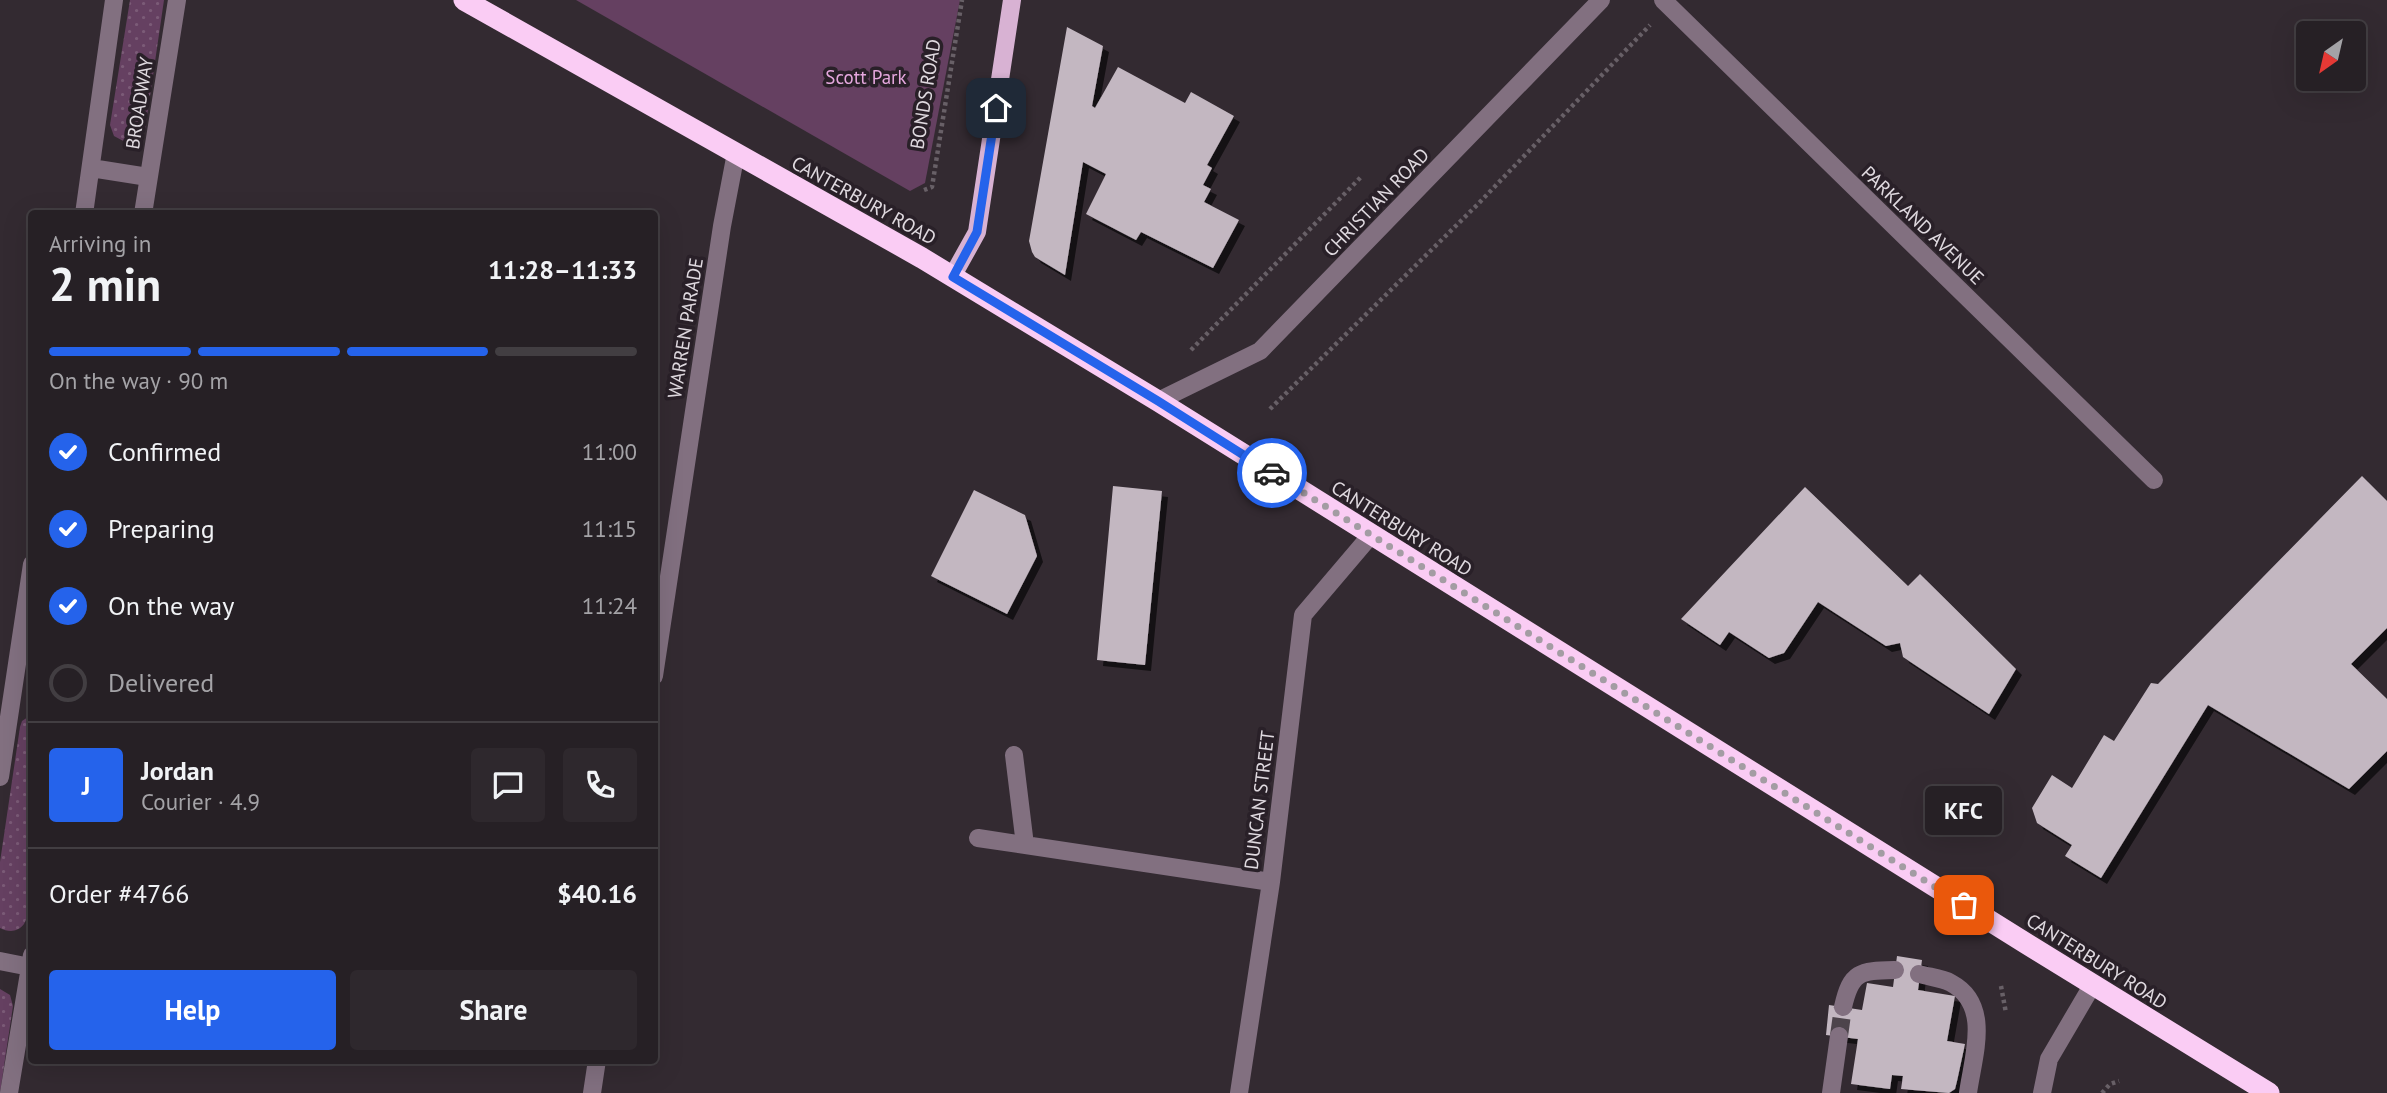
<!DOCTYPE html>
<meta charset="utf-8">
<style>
body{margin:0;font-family:"PT Sans",sans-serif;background:#2e282d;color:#f1f3f6;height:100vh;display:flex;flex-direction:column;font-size:26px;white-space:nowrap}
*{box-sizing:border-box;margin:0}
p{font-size:23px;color:#a4a3a7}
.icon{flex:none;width:38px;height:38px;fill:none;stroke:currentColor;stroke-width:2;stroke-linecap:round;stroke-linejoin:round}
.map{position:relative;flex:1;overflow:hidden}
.drawer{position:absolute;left:28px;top:210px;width:630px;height:854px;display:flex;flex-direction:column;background:#262025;border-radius:7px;box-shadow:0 7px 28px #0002,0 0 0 2px #423e42}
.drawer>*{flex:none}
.needle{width:46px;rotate:214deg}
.tools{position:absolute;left:2296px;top:21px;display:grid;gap:14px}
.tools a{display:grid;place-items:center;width:70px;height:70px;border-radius:7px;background:#262025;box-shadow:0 7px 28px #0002,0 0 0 2px #423e42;font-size:35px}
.pin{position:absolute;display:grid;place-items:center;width:60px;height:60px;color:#fff;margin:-30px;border-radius:14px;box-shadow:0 4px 10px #0006}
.courier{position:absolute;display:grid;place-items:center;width:70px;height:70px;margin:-35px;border:5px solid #2563eb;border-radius:50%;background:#fff;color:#222;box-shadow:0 2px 9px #0007}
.bubble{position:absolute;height:49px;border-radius:7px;background:#262025;box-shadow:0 7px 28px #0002,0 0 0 2px #423e42;font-size:23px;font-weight:600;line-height:49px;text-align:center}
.summary em{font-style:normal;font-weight:600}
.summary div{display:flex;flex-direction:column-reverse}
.summary{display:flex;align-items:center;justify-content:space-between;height:119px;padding:0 21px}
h1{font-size:46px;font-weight:600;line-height:52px}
.bar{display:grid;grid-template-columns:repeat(4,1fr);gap:10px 7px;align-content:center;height:84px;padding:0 21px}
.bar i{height:9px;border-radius:5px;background:#423e42}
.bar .active{background:#2563eb}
.bar p{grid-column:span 4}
.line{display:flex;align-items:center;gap:18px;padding:0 21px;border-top:2px solid #423e42}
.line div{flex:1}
.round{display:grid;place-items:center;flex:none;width:74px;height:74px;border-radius:7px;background:#2e282d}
ol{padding:0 21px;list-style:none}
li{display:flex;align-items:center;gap:21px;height:77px}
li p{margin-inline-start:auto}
li .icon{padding:7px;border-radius:50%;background:#2563eb;color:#fff;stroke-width:4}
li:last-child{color:#a4a3a7}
li i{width:38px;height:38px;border:4px solid #423e42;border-radius:50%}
.cta{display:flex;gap:14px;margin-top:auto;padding:14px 21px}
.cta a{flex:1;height:80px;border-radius:7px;background:#2563eb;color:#fff;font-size:28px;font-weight:600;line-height:80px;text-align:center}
.cta a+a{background:#2e282d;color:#f1f3f6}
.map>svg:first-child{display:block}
</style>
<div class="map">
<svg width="2387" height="1093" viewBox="0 0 2387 1093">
<defs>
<pattern id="grass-dots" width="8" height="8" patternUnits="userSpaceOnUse" patternTransform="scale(1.75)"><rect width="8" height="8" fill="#654061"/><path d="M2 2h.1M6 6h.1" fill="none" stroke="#7b5b77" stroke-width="1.8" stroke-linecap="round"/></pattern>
<filter id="shadow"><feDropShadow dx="6" dy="6" stdDeviation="0" flood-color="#0009"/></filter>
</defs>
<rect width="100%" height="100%" fill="#332a31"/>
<path fill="url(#grass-dots)" d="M130,0H164L145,130L140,139L127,143L114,136L110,125Z
M31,715C32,748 37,907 24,924C17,933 8,932 0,928V862L20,727L22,721Z
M0,989L10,995L13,1006L0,1093Z"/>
<path fill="#654061" d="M576,0H960L925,183L910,191Z"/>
<path fill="#c3b7c1" filter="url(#shadow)" d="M1067,27L1103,46L1092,106L1095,108L1118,67L1185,103L1191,92L1234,116L1207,165L1212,168L1203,185L1211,189L1204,202L1239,220L1213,268L1141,232L1136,240L1086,214L1106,174L1083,162L1065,275L1035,257L1032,252L1029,241Z
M2362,476L2387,501V628L2351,664L2387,699V751L2349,789L2208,705L2101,878L2065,856L2072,845L2037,823L2032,808L2052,775L2072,788L2104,735L2114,741L2151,683L2158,684Z
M1113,486L1162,491L1145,665L1097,660Z
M1805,487L1908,586L1920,574L2016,669L1989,714L1903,657L1900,643L1886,646L1818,602L1784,653L1769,658L1729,632L1720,645L1681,619Z
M974,490L1025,515L1037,556L1007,614L931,576Z
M1897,956L1922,960L1918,990L1955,996L1947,1041L1965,1044L1957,1081L1955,1089L1949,1093L1901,1089L1903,1076L1892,1075L1890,1089L1851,1084L1858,1039L1826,1035L1829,1005L1862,1010L1867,983L1893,987Z"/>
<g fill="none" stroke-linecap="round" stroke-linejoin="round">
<path stroke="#4d444b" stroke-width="18" stroke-dasharray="18 9" stroke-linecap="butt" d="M1839,1036L1843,1007"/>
<path stroke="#686067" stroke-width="4.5" stroke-dasharray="3.5 3.5" stroke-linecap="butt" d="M924,190L932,187L962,0
M1191,350L1362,176
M1270,409L1478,204L1650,25
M2001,986L2006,1013
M2102,1093L2110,1084L2119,1081"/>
<path stroke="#827080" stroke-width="18" d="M1663,0L2154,480
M91,168L148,177
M84,214L114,0
M143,214L177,0
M1158,401L1260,351L1601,0
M654,676L722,226L736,153
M1014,755L1025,845
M0,777L32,564
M978,838L1271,882
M0,961L30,967
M1919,974C1929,977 1942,978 1951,983C1992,1005 1973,1056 1968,1093
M1843,1007C1851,971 1860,971 1895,970
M9,1093L32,955
M592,1093L597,1060
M1239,1093L1271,882L1303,615L1371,535
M1831,1093L1839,1036
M2042,1093L2049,1059L2093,984"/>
<path stroke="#d8b2d3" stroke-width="18" d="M952,277L977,232L1012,0"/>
<path stroke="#faccf4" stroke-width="21" d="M464,0L922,258L1158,401L2027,944L2269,1093"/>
</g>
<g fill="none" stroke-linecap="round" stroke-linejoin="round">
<path stroke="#a39ca3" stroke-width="7" stroke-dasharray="0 12.6" d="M1272,473L1964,905"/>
<path stroke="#2563eb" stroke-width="9" d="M996,108L977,232L953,277L1158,401L1272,473"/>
</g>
<g text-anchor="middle" stroke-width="7" stroke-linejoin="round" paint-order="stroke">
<g font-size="19" fill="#e5a7de" stroke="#292028">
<text x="866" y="84">Scott Park</text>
</g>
<g font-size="19" fill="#e0dae0" stroke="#292028">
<text transform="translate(925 94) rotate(-81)" y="7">BONDS ROAD</text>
<text transform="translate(139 103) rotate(-81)" y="7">BROADWAY</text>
<text transform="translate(864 200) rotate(29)" y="7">CANTERBURY ROAD</text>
<text transform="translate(1376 202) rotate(-46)" y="7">CHRISTIAN ROAD</text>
<text transform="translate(1923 225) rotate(44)" y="7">PARKLAND AVENUE</text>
<text transform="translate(685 328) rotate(-81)" y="7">WARREN PARADE</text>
<text transform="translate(1402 528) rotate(32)" y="7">CANTERBURY ROAD</text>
<text transform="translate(1259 800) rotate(-83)" y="7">DUNCAN STREET</text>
<text transform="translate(2097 961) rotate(32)" y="7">CANTERBURY ROAD</text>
</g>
</g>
</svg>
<div class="tools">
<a><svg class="needle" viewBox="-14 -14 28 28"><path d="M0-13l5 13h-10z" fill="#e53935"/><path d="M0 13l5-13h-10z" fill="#a4a3a7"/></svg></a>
</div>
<div class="pin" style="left:1964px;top:905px;background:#ea580c"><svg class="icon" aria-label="bag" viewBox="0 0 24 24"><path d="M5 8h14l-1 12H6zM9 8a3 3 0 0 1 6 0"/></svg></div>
<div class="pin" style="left:996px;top:108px;background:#1f2937"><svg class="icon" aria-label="home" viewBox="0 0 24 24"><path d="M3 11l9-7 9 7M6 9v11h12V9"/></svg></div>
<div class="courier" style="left:1272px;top:473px"><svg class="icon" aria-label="car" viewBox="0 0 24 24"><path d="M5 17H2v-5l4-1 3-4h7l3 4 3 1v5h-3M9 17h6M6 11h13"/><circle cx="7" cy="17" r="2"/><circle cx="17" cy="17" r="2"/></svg></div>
<div class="bubble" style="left:1925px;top:786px;width:77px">KFC</div>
<section class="drawer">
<div class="summary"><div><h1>2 min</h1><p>Arriving in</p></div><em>11:28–11:33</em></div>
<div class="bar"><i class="active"></i><i class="active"></i><i class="active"></i><i></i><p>On the way · 90 m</p></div>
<ol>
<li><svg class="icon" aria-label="check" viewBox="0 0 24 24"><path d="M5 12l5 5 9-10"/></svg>Confirmed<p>11:00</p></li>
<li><svg class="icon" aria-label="check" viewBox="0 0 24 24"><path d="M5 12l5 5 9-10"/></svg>Preparing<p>11:15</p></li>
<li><svg class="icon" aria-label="check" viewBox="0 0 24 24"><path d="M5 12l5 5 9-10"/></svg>On the way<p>11:24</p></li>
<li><i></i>Delivered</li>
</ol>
<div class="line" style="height:126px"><b class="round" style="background:#2563eb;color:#fff">J</b><div><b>Jordan</b><p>Courier · 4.9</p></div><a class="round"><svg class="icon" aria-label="chat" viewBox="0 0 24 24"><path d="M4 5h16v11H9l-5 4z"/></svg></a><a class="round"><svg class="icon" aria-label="phone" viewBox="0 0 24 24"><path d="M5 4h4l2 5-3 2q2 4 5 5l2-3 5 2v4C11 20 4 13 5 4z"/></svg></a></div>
<div class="line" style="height:91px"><div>Order #4766</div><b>$40.16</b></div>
<div class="cta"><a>Help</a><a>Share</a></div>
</section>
</div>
